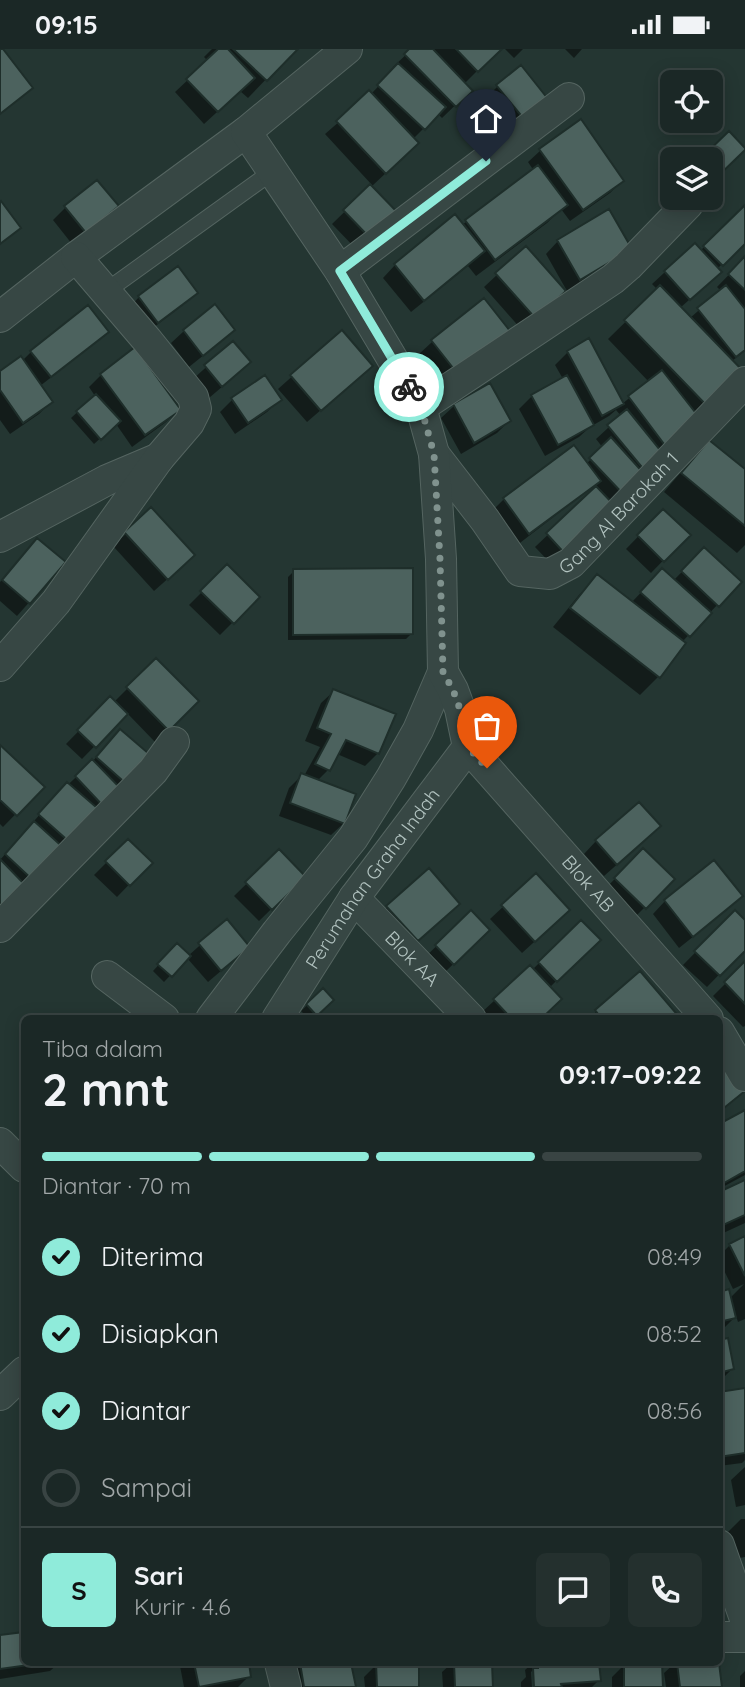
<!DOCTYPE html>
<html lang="id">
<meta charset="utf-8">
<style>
body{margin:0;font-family:Quicksand,sans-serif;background:#24302e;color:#f1f3f6;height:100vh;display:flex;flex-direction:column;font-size:26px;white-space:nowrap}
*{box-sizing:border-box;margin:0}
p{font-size:23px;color:#a0a6a7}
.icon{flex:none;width:38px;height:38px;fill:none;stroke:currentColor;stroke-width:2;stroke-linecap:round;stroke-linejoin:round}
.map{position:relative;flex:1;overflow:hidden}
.side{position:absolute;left:21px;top:966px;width:702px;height:651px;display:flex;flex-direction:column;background:#1b2826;border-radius:10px;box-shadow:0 4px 18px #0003,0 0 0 2px #394443}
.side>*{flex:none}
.fabs{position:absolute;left:660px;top:21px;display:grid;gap:14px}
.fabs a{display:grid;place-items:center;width:63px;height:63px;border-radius:10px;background:#1b2826;box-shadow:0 4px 18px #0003,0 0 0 2px #394443;font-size:35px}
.pin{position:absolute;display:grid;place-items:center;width:60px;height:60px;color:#fff;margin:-72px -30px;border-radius:50% 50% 50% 0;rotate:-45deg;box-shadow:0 0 7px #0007}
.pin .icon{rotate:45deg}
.courier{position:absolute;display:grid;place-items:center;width:70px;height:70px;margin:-35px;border:5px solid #8febda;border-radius:50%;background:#fff;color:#222;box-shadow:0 2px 9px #0007}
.head em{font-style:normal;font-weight:700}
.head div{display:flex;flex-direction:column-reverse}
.head{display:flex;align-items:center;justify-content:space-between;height:119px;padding:0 21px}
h1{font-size:46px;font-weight:700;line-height:52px}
.bar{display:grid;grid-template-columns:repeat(4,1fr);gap:10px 7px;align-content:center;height:84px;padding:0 21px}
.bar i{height:9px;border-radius:5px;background:#394443}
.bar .selected{background:#8febda}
.bar p{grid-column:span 4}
.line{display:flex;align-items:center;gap:18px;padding:0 21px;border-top:2px solid #394443}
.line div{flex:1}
.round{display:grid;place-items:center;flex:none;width:74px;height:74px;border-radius:10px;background:#24302e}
ol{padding:0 21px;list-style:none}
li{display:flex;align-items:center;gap:21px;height:77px}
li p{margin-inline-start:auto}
li .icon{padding:7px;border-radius:50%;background:#8febda;color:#111;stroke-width:4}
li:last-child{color:#a0a6a7}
li i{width:38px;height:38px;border:4px solid #394443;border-radius:50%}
.status{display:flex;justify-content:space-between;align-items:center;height:49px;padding:0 35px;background:#1b2826;direction:ltr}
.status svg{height:19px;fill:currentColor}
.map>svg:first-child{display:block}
</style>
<div class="status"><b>09:15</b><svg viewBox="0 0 49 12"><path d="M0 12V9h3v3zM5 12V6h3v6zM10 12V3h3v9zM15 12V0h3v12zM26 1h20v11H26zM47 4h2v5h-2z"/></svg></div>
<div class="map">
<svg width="745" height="1638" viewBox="0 0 745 1638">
<rect width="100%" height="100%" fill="#243632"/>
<path fill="#0007" d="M212,0H295L248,49L240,42L204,75L175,43L208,12L204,8Z
M412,0H499L464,35L470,42L442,69L438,65L413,90L404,107L371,138L397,165L358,202L332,175L372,136L325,85L371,45L395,20L393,18Z
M505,0H523L514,9Z
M565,0H582L574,9Z
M498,37L546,50L511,81L485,50Z
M541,101L622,132L610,144L570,172L561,160L547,174L476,227L468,217L411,263L383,229L395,216L455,167L462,176L534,122L528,113Z
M96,133L116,157L72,195L53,171L65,159Z
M745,158V192L717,220L707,235L680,259L690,269L721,242L717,238L745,209V302L732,312L745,326L554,518L535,498L595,441L592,438L516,497L491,463L504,450L573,398L586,415L603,399L596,390L621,367L616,361L609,367L590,378L579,388L545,407L519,360L532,347L563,330L555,316L568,303L622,355L649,333L608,290L658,241L652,235L665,223L695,196L700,202Z
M558,192L618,213L567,242L546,205Z
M526,199L564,242L522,281L484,238Z
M196,244L183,256L145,285L127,261L139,248Z
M484,252L508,282L443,335L419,305L432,293Z
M214,258L233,281L220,293L189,318L171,294L184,282Z
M107,282L94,295L40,337L51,353L39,365L10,385L0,371V325L22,312L31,303Z
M342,283L358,329L307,373L278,340Z
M233,294L236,326L209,349L193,330Z
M101,326L179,360L166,373L132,398L116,375L94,395L71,369L95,347L89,338Z
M489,337L509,372L497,384L461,405L441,369L454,357Z
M232,351H279L267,363L235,385L220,363Z
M709,393L745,423V496L737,504L664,443L691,411Z
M151,461L180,519L154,542L113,497Z
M663,462L688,486L651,524L626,500Z
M704,500L739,533L682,593L658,628L640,646L553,578L579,546L597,528L631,554L650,534L674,531Z
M25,504L64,514L17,567L0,552V533Z
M227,518L258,548L220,586L189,556Z
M294,522L412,584L406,590L288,591V528Z
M156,611L196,652L155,693L127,664L82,710L66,695L110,650L114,653Z
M334,642L378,704L365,717L337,705L328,721L317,732L344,774L331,786L279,767L289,739L302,726L304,727L320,698L305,692L321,654Z
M108,695L153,711L23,845L0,811L55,748L92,713Z
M0,698L42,738L3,778L0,775Z
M646,790L604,827L584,805L596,792Z
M128,792L150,814L117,848L94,826Z
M643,801L673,830L632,871L603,842Z
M279,803L304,828L259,872L234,847Z
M714,813L741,847L728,860L679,899L653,865L665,852Z
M536,827L555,874L522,904L490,870Z
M387,858L446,867L405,904L375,871Z
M735,863L745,873V899L707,938L683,916Z
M471,864L488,881L441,927L424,909Z
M227,872L235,910L208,933L187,909L164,933L153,922L177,896L188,907Z
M581,873L598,891L549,939L540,970H488L482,963L495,951L532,921Z
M745,915V977L743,978L713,947Z
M640,925L679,970H589L596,963Z
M323,941L331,951L312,970H309L301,962Z
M745,1063V1126L719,1140V1077Z
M745,1133V1174L719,1186V1145Z
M745,1189V1270L738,1273L736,1267L722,1281L719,1282V1244L730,1249L744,1235L733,1240L719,1211V1207L730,1196Z
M719,1293L732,1320L719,1333Z
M745,1340V1411L742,1414L719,1417V1345Z
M745,1418V1456L736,1458L731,1431Z
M741,1470H745V1508L734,1510L728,1483Z
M24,1585V1614H59L50,1622L0,1630V1588Z
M184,1614H247L249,1627L238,1638H184L180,1617Z
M301,1614H349L354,1638H290L288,1627Z
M452,1614H491L492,1638H443L442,1623Z
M533,1614H597L599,1631L592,1638H536L534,1620L531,1623L532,1638H521V1633L526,1628L525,1621Z
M661,1614V1638H612V1628L625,1615Z
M675,1614H717L720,1638H666L664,1624Z
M377,1615L417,1638H365L364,1628Z
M745,1622V1638H740V1627Z"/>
<path fill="#4c625e" stroke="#1e2e2a" stroke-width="2" d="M0,0H3L33,39L0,65Z
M218,0H228L255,29L218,63L186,30Z
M233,0H298L267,32Z
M409,0H433L473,42L456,58L404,5Z
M456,0H502L478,23Z
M398,14L446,58L425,81L377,36Z
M521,16L548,50L524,70L496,36Z
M369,41L419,94L386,125L336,72Z
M581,70L624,132L583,161L539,100Z
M729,82L745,99V101L710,135V110H700Z
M538,116L568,156L495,211L465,171Z
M97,131L119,157L86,184L64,157Z
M370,135L399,165L372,191L343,161Z
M1,152L21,179L0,195V153Z
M745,156V195L723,217L703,197Z
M609,160L632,200L580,231L557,191Z
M455,165L485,202L424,252L394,215Z
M695,194L722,223L690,251L664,222Z
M526,197L566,242L536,270L495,224Z
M745,207V241L728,225Z
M178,217L198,244L158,274L138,247Z
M660,236L745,324L711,361L624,271Z
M726,236L745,260V301L736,308L697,259Z
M484,249L510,282L457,324L431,291Z
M215,255L235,281L203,307L183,281Z
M88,256L109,283L51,328L30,302Z
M342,281L373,317L321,362L290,326Z
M589,289L624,355L602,367L567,302Z
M233,292L251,313L222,338L204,316Z
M135,298L181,361L145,386L100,325Z
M21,307L53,353L23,374L0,341V322Z
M662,321L702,372L667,399L628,347Z
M265,326L282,351L248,374L231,349Z
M567,326L594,376L558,396L531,346Z
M490,334L511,372L474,394L453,355Z
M96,345L121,372L101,391L76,362Z
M627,360L669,412L650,428L607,376Z
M611,388L647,428L626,448L589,409Z
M709,391L745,420V477L681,424Z
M574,396L601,432L529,485L503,449Z
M596,437L618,460L567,507L546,484Z
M151,458L195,506L168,531L124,483Z
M663,460L691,486L664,513L637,486Z
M37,489L66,513L30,555L2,531Z
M704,498L742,533L719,558L681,522Z
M227,515L260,548L234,575L200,542Z
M413,519V585L293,586V520Z
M662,519L712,564L690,588L640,543Z
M597,525L686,594L660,629L570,559Z
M156,609L199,652L169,682L126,638Z
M333,640L396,665L379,705L346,691L330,722L315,715L331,685L317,679Z
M110,647L128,665L96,699L77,681Z
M120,680L155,710L131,739L96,708Z
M0,696L45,738L17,767L0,751Z
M92,710L124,743L106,760L75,727Z
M301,724L356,745L345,775L290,754Z
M67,733L103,764L74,797L38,765Z
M639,753L661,777L617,816L595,791Z
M34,772L66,801L36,834L5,805Z
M128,790L153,814L130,837L105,812Z
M643,799L675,830L646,860L614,829Z
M279,800L306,828L272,861L245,833Z
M0,810L29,840L0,861Z
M714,811L743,847L693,888L664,851Z
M429,819L460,855L418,892L386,857Z
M536,824L570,861L535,893L501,856Z
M471,861L490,881L454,916L435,896Z
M735,861L745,871V902L720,927L694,902Z
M227,870L250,898L221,922L198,894Z
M581,871L601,891L557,933L538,913Z
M177,894L191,907L172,928L157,915Z
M745,912V955L724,933Z
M530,916L562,950L541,970H512L493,950Z
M640,922L681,970H602L595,961Z
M323,939L334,951L317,967L306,955Z
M719,1007L745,1039V1042L719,1063Z
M745,1061V1122L724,1134L719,1126V1075Z
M745,1131V1166L719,1178V1143Z
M745,1187V1227L729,1195Z
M729,1240L736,1269L719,1273V1243Z
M728,1289L734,1320L719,1324V1291Z
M745,1339V1404L719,1408V1343Z
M24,1583V1614H43L0,1620V1586Z
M194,1614H249L251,1628L199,1638Z
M300,1614H351L356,1638H304Z
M376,1614H419V1638H377Z
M454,1614H492L493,1638H455Z
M538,1614H599L601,1632L561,1635L562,1638H534L533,1619H538Z
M624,1614H662L663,1638H624Z
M677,1614H719L722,1638H680Z"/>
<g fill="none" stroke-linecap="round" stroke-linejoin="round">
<g stroke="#556561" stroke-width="18">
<path id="lane" d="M105,243L273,122"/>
</g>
<g stroke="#556561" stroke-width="32">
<g id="street">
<path d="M340,222L569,49"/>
<path d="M0,268L76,208L246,83"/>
<path d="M421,358L613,230L628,217L688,155"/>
<path id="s1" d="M434,405L485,471L520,522L550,525L571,514L745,333"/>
<path d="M0,488L107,431L159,409"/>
<path d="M0,617L56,553L159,409L189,374L196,360L193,348L147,291L76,208"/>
<path id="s2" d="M468,698L708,970"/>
<path id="s3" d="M354,849L471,970"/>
<path d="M0,878L153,722L174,693"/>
<path d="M107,927L164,970"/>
<path d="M211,970L277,883L353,789L391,729L418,681L443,623"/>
<path id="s4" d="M277,970L354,849L468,698L460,660L453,641L443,623L441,510L434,405L421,358L340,222L246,83L347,0"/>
<path d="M719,983L745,1027"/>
<path d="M0,1094L24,1118"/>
<path d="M0,1346L24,1323"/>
<path d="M719,1496L745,1570"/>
<path d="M719,1588H745"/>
<path d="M280,1614L286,1638"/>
</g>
</g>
<use href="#lane" stroke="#374744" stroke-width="16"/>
<use href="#street" stroke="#374744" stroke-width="30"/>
</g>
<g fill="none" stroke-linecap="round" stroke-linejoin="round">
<path stroke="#80928e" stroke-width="7" stroke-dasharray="0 12.6" d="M409,338L421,358L434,405L440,510L443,623L453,641L460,660L468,698L487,719"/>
<path stroke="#8febda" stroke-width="9" d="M409,338L340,222L486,112"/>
</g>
<g text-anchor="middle" stroke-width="7" stroke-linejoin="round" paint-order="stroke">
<g font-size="19" fill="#b2c3c0" stroke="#1c2c28">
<text dy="7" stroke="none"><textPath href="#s1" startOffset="268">Gang Al Barokah 1</textPath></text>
<text dy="7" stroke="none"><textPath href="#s4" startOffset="170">Perumahan Graha Indah</textPath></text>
<text dy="7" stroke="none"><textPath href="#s2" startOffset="182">Blok AB</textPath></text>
<text dy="7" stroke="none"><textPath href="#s3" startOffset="84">Blok AA</textPath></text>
</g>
</g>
</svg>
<div class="fabs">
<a><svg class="icon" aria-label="locate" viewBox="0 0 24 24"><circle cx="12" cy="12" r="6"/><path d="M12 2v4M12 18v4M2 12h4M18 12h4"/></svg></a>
<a><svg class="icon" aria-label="layers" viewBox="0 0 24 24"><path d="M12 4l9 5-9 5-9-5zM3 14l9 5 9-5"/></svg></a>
</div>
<div class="pin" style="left:487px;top:719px;background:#ea580c"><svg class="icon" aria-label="bag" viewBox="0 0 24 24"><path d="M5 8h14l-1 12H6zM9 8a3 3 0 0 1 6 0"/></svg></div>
<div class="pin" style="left:486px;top:112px;background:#1f2937"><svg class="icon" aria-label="home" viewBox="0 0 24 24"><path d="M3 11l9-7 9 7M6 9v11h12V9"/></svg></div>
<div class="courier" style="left:409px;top:338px"><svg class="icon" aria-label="bike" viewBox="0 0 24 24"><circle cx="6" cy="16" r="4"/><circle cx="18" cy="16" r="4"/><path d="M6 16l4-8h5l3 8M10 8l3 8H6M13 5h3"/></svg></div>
<section class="side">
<div class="head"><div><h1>2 mnt</h1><p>Tiba dalam</p></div><em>09:17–09:22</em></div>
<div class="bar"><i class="selected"></i><i class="selected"></i><i class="selected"></i><i></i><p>Diantar · 70 m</p></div>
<ol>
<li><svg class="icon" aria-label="check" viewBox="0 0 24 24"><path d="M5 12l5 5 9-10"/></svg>Diterima<p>08:49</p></li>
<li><svg class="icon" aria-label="check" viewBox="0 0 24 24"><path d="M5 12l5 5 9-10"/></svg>Disiapkan<p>08:52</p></li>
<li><svg class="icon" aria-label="check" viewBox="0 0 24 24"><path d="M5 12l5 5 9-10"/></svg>Diantar<p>08:56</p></li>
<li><i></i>Sampai</li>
</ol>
<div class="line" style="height:126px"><b class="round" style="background:#8febda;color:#111">S</b><div><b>Sari</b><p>Kurir · 4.6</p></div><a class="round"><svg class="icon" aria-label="chat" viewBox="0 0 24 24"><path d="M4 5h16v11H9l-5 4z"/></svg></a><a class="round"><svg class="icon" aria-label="phone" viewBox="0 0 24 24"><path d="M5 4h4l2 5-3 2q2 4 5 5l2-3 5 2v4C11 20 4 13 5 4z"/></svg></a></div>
</section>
</div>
